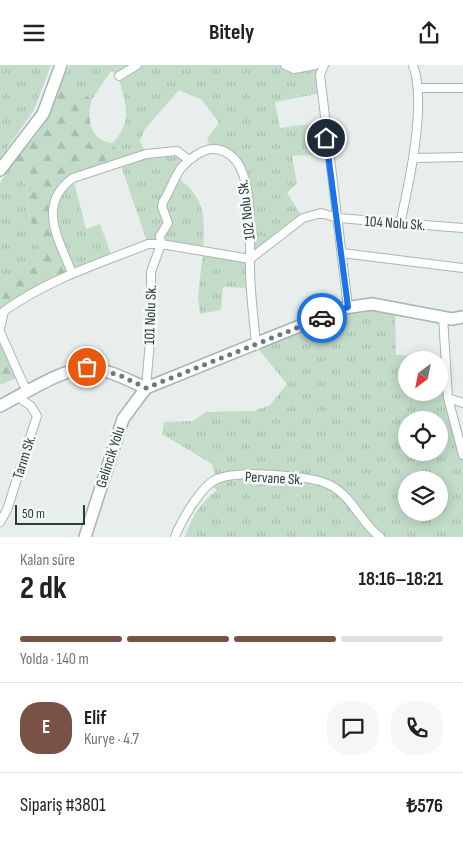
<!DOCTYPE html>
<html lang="tr">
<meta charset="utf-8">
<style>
body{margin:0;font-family:"Sofia Sans Condensed",sans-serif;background:#f6f6f6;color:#222;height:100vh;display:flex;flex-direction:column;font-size:19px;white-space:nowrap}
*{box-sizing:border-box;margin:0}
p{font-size:16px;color:#767676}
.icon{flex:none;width:28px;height:28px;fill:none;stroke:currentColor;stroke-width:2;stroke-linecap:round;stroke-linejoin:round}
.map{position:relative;height:472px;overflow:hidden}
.sheet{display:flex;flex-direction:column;background:#fff;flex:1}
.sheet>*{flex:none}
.needle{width:32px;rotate:212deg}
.fabs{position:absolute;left:398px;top:286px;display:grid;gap:10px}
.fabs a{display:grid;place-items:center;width:50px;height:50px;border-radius:50%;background:#fff;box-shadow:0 2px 12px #0003;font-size:25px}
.scale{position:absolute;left:15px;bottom:12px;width:70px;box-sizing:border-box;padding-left:5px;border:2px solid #273f38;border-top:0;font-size:14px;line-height:18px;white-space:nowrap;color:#273f38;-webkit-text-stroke:4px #f7faf9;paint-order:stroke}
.pin{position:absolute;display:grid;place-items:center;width:42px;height:42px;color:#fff;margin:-21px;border:2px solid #fff;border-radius:50%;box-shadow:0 1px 5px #0007}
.courier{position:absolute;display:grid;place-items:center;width:50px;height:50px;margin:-25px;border:4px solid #1a73e8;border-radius:50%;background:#fff;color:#222;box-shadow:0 1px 6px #0007}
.head em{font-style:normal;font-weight:700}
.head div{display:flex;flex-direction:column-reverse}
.head{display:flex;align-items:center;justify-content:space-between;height:85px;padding:0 20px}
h1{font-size:32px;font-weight:700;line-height:38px}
.bar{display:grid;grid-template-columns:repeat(4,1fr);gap:8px 5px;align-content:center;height:60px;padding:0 20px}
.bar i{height:6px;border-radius:4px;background:#e0e0e0}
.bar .selected{background:#795145}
.bar p{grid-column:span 4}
.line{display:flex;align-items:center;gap:12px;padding:0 20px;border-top:1px solid #e0e0e0}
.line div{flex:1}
.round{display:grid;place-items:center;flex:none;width:52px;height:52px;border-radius:20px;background:#f6f6f6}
header{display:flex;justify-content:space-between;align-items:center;height:65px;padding:0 20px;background:#fff;font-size:22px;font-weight:700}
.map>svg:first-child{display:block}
</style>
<header><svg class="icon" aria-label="menu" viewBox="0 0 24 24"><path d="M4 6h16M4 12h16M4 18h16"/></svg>Bitely<svg class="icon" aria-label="share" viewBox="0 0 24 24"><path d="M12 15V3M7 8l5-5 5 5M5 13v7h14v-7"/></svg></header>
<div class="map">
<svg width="463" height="472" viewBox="0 0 463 472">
<defs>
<pattern id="grass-tufts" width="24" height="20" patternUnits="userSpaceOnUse" patternTransform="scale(1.25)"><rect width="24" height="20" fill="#c2dcc9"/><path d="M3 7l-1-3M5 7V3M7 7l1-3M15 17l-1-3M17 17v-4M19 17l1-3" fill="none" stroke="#a7bead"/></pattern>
<pattern id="forest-firs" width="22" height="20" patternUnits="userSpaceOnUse" patternTransform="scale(1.25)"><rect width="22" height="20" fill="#c2dcc9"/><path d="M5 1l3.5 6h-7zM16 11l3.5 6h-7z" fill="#a7bead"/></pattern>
</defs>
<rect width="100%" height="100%" fill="#e7eeeb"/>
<path fill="url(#grass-tufts)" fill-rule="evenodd" d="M0,0H51L34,45L0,93Z
M70,0H285L294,4L324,0L322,28L275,37L280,63L325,57L328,89L292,91L297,118L287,128L303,153L250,193L252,223L223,222L221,245L200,249L198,232L203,186L148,179L113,78C135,52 124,41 119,11L111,6L92,34L61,17ZM179,25L202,35L219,58L207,73L211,84L234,94L246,121L250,193L203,185C205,149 206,136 177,111L189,95L183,89H146L140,76L145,64Z
M12,99L25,118L28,144L41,198L0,217V118Z
M73,113L86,164L100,159L113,194L72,208L53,160L55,135Z
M344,243H395L396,290L444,292L463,390V472H185C191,453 201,437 217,425L211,420L216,414L212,399L162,369L164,357L193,356L206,347L254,346L270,340L287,319L256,281ZM406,295H439V328H406ZM406,355H439V388H406ZM406,415H439V448H406Z"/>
<path fill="url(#forest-firs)" d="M61,17L92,34C86,53 90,76 113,78L121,97L73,113L52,145L72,208L4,246L0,263V217L41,198L28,144L25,118L12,99C39,68 50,57 61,17Z
M0,267L20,311L1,320L0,318Z"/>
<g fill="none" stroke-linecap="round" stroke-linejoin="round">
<g stroke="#aab6b2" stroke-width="10">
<path id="street" d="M285,0L294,4L315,0
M324,0L320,10L348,242
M119,11L137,0
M418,23H463
M414,93L463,92
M400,159C409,119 427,38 413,0
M342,188L463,203
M250,194L303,153L321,148L338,153L463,163
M72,208C59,175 36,139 73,113L146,89L177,86L189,95
M443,252L448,333L463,390
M0,264L4,246C51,213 96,200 148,179H161L250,194
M0,267L27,327
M146,323L151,263V207L161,179L160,171L168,158L162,142L163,137C170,126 174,113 181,103C188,95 202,84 213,84C225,84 235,92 240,102C252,125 250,167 250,193C249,222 254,252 256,281
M448,333L463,338
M0,457L7,445L37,351L31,341L18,332
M175,472C181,456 201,421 217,414C237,405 311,410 330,420C353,432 360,457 380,472"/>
</g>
<g stroke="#a3b6af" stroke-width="14">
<path id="secondary" d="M0,105L43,49L61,0
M0,341C20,331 67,301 88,303C108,304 128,315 146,323
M85,472L123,354L146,323L344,243L372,239L452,254L463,252"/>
</g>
<use href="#street" stroke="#fff" stroke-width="8"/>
<use href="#secondary" stroke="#fff" stroke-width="11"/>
</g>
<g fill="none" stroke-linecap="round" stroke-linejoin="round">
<path stroke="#6a7c77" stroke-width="5" stroke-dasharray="0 9" d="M87,302L119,310L146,323L322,253"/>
<path stroke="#1a73e8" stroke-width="6" d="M322,253L348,242L326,73"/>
</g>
<g text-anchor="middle" stroke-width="5" stroke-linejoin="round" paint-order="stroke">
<g font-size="15" fill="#273f38" stroke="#f7faf9">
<text transform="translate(246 145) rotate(-97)" y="5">102 Nolu Sk.</text>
<text transform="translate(395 158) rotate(4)" y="5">104 Nolu Sk.</text>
<text transform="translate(150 250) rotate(-88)" y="5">101 Nolu Sk.</text>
<text transform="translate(24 392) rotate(-72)" y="5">Tarım Sk.</text>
<text transform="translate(110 392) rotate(-72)" y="5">Gelincik Yolu</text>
<text transform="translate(274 413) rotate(3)" y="5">Pervane Sk.</text>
</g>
</g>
</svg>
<div class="fabs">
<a><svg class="needle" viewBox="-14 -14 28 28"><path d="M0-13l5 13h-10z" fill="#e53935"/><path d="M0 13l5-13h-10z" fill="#767676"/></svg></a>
<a><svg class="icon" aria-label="locate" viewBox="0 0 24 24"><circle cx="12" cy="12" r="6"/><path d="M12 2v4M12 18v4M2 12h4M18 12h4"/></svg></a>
<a><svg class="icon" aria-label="layers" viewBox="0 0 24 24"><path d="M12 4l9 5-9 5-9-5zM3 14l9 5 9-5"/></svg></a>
</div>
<div class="scale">50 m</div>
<div class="pin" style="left:87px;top:302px;background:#ea580c"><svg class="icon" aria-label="bag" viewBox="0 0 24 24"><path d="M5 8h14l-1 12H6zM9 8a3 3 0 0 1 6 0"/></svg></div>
<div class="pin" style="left:326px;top:73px;background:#1f2937"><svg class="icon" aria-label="home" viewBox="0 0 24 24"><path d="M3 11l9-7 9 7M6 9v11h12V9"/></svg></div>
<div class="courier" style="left:322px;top:253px"><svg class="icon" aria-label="car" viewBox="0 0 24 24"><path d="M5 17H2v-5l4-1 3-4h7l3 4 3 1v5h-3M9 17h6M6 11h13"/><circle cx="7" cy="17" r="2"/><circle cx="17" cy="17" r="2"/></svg></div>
</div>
<section class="sheet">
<div class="head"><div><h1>2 dk</h1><p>Kalan süre</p></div><em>18:16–18:21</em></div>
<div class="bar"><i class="selected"></i><i class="selected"></i><i class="selected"></i><i></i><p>Yolda · 140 m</p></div>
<div class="line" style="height:90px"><b class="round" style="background:#795145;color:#fff">E</b><div><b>Elif</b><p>Kurye · 4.7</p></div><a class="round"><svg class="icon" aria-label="chat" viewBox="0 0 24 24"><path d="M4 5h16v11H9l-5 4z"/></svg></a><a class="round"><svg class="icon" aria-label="phone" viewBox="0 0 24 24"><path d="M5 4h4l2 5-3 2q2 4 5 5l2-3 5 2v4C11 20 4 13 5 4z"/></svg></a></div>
<div class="line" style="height:65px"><div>Sipariş #3801</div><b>₺576</b></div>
</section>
